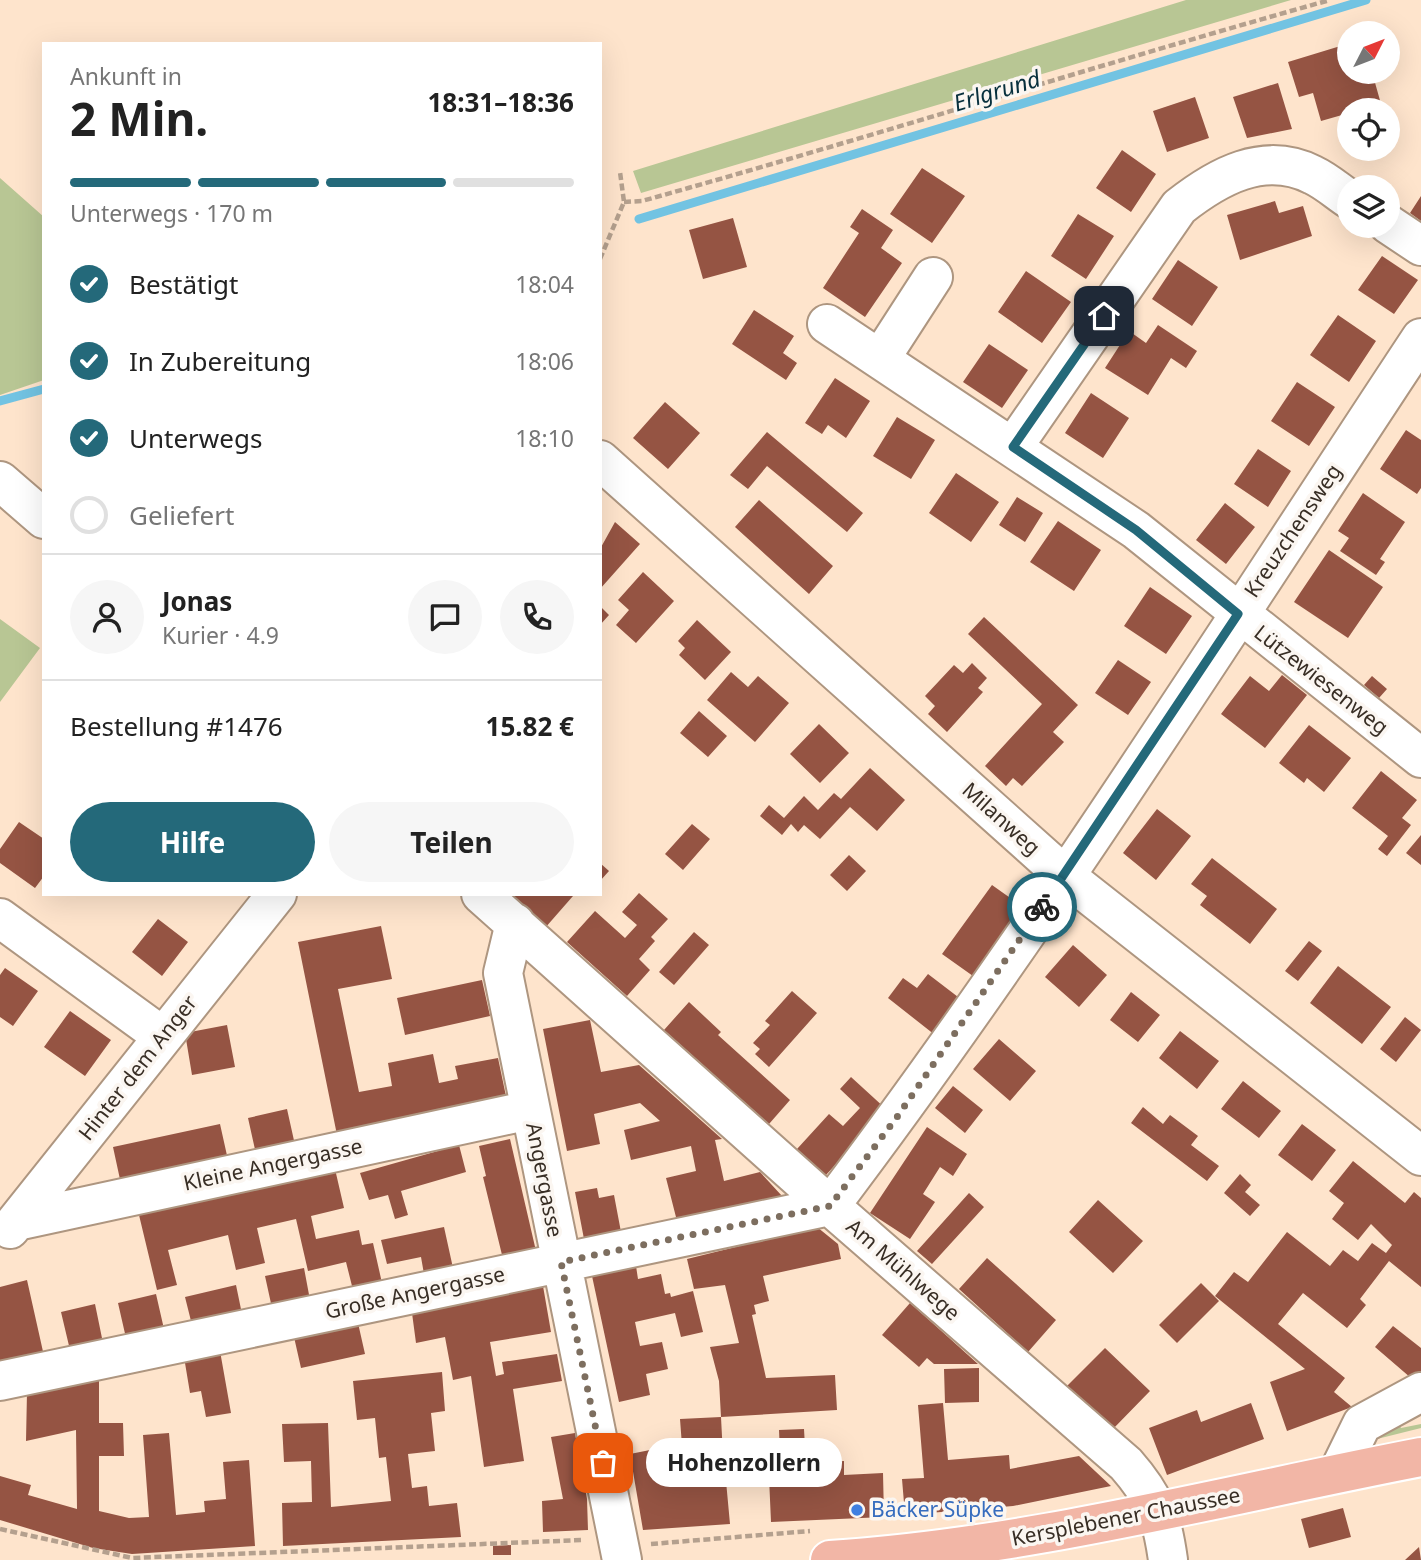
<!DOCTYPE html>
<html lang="de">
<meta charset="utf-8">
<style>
body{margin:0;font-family:"Noto Sans",sans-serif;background:#f6f6f6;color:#222;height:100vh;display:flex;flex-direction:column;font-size:26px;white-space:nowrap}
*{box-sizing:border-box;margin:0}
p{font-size:23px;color:#767676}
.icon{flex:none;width:38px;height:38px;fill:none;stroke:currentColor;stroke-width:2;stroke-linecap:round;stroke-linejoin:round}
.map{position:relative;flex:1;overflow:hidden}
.details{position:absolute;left:42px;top:42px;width:560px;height:854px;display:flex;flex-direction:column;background:#fff;border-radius:0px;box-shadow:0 7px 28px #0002}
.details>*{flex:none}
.needle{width:46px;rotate:48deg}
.controls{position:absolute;left:1337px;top:21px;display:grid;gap:14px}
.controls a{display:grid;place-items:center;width:63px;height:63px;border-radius:50%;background:#fff;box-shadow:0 7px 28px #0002;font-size:35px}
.pin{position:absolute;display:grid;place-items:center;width:60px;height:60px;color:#fff;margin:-30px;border-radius:14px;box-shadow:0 4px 10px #0006}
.courier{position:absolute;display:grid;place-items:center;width:70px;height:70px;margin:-35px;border:5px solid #24697a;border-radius:50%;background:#fff;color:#222;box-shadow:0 2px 9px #0007}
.bubble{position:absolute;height:49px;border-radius:24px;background:#fff;box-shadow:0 7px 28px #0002;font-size:23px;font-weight:700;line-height:49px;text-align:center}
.summary em{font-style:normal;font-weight:700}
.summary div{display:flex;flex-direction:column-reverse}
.summary{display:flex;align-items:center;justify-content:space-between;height:119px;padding:0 28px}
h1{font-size:46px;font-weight:700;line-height:52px}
.bar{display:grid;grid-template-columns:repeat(4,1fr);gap:10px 7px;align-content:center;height:84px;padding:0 28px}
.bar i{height:9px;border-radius:5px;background:#e0e0e0}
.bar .current{background:#24697a}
.bar p{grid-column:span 4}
.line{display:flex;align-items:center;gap:18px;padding:0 28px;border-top:2px solid #e0e0e0}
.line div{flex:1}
.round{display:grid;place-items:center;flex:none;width:74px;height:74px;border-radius:37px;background:#f6f6f6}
ol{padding:0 28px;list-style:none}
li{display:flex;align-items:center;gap:21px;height:77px}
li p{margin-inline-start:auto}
li .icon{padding:7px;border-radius:50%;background:#24697a;color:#fff;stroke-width:4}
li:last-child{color:#767676}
li i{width:38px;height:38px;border:4px solid #e0e0e0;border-radius:50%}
.action{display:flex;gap:14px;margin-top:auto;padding:14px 28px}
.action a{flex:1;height:80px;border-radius:42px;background:#24697a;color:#fff;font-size:28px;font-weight:700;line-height:80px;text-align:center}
.action a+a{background:#f6f6f6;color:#222}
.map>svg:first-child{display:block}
</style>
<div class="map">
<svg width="1421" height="1560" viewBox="0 0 1421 1560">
<rect width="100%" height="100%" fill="#fee4cc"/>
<path fill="#b8c694" d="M1186,0H1291L641,193L633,171Z
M0,178L44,217V380L0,395Z
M0,619L40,648L0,702Z
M1399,1423L1401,1428L1421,1424V1428L1373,1440Z"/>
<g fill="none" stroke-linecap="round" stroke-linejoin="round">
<path stroke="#72c3e2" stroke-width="9" d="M639,219L1366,0
M0,401L44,389"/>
</g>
<path fill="#955443" d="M1347,44L1349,72H1372L1381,104L1349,110V113L1321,121L1313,93L1299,97L1288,62Z
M1278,83L1292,129L1247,138L1233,97Z
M1195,97L1209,138L1167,152L1153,111Z
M1122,150L1156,174L1131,212L1096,188Z
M922,168L965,196L932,243L890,214Z
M1421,196V221L1410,213Z
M1275,201L1279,213L1303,206L1312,236L1240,260L1227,215Z
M862,209L893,230L881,248L902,263L865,317L823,288L859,233L850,227Z
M1078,214L1114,236L1086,279L1051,256Z
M733,218L747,267L703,279L689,230Z
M1382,256L1418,280L1394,314L1358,290Z
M1178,260L1218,287L1192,326L1152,299Z
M1026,271L1071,302L1042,343L998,312Z
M754,310L794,336L783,353L797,363L786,380L732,344Z
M1338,315L1376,341L1349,382L1310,355Z
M1158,325L1197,351L1186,368L1171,358L1148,395L1105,368L1129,331L1146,343Z
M989,344L1028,370L1002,408L963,382Z
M835,378L870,401L846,438L828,425L822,434L805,423Z
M1297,382L1335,407L1309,446L1271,421Z
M1091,393L1129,418L1103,458L1065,433Z
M665,402L700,433L668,469L633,438Z
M897,417L935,440L911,479L873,456Z
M1406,430L1421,440V488L1417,494L1380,469Z
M767,432L863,513L847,532L767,466L748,489L730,475Z
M1258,449L1291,471L1268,507L1234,484Z
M956,473L999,502L971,542L929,513Z
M1363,493L1405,522L1380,559L1385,562L1376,575L1340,551L1349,538L1338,531Z
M1017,497L1043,513L1025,542L999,525Z
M759,500L833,566L809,594L735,527Z
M1225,503L1255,527L1226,564L1196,540Z
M1058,521L1101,550L1074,591L1030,562Z
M615,522L640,544L600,589V549Z
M1329,550L1383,587L1348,638L1294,602Z
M643,572L674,601L636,643L616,625L629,610L618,600Z
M1150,587L1192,616L1166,654L1124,626Z
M600,606L609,615L600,625Z
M984,617L1078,705L1053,732L1064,742L1022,786L1013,778L1006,786L985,766L1042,704L968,634Z
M697,620L731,652L705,680L679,655L685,648L678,641Z
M1118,660L1151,682L1128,715L1095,693Z
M972,663L987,678L978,688L983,692L947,732L928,714L935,706L925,696L954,665L963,673Z
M731,672L748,687L758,676L789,703L755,742L707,700Z
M1282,675L1307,695L1265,748L1221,714L1250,676L1269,691Z
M1372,676L1387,689L1379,698L1364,685Z
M699,711L727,736L708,757L680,733Z
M819,724L849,753L820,783L790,754Z
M1309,725L1351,758L1324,792L1307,778L1304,783L1279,763Z
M870,768L905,800L877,831L850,807L820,839L804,825L798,832L791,824L782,835L760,816L769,805L784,818L804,796L818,810L834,793L841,799Z
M1381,771L1417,800L1402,818L1411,825L1387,856L1378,849L1388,836L1352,808Z
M1157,809L1191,836L1156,880L1123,853Z
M19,822L44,839V876L35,888L0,863V849Z
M692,824L710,839L683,870L665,854Z
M1421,835V865L1406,853Z
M849,855L866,871L847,891L830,875Z
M1212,858L1277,909L1250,944L1200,905L1207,896L1191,884Z
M600,863L609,871L600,881Z
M992,885L1023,907L973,976L942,954Z
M639,893L668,919L651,937L655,941L639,959L650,970L627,996L567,942L595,911L625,938L637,925L622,912Z
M507,894H571L573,896L545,928Z
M158,919L188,942L162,976L132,952Z
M381,926L392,979L338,989L359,1092L392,1086L388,1063L433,1054L439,1083L458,1079L455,1066L498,1058L507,1101L337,1135L298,942Z
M694,932L709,945L674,985L659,972Z
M1309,941L1322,951L1298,981L1285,971Z
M1073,945L1107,975L1079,1007L1045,977Z
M1338,966L1391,1007L1362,1044L1310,1003Z
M5,968L38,991L13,1026L0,1017V975Z
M928,974L962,1000L935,1035L888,998L903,978L917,988Z
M482,980L490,1016L405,1035L397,998Z
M792,991L817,1013L769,1067L755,1054L760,1049L753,1043L770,1025L765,1021Z
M1131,992L1160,1015L1138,1042L1110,1020Z
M689,1002L721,1032L718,1035L790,1100L769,1124L664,1030Z
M70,1011L111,1040L85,1076L44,1047Z
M1405,1017L1421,1030L1396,1062L1380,1049Z
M590,1020L601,1072L639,1065L722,1139L715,1140L724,1181L760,1172L782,1196L677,1221L666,1178L696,1171L691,1146L631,1160L624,1130L660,1121L640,1103L594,1114L600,1144L567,1151L543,1029Z
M227,1025L235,1067L192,1075L185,1033Z
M1180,1031L1219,1061L1197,1089L1159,1058Z
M999,1039L1036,1071L1010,1101L973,1069Z
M851,1077L886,1109L826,1175L797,1149L829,1114L843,1126L860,1108L840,1089Z
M1243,1081L1281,1111L1259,1138L1221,1109Z
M953,1086L983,1110L965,1133L935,1108Z
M1143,1107L1163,1124L1170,1115L1198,1136L1191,1145L1219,1166L1207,1181L1131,1123Z
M287,1109L295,1145L256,1154L248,1118Z
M220,1124L228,1160L121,1184L113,1147Z
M1302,1124L1336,1150L1312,1181L1278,1155Z
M927,1127L967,1154L953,1176L940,1167L923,1194L935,1202L910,1239L870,1213Z
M510,1139L536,1251L503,1259L483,1177L486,1176L479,1146Z
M459,1145L466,1172L401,1191L408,1215L395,1219L388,1195L369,1200L360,1173Z
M1353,1161L1405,1203L1414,1192L1421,1198V1287L1389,1261L1360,1299L1366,1305L1347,1328L1303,1293L1278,1324L1345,1378L1334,1392L1352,1407L1287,1431L1270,1382L1305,1369L1215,1296L1234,1272L1248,1282L1287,1232L1330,1266L1343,1250L1358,1261L1372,1243L1386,1253L1392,1245L1371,1224L1358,1240L1332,1219L1344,1203L1329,1191Z
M335,1169L344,1208L311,1216L316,1239L359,1230L362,1245L373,1243L382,1283L353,1290L346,1262L308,1271L296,1219L257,1228L265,1263L236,1270L228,1235L168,1250L177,1285L157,1290L139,1215Z
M1240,1174L1251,1185L1245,1192L1260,1205L1250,1216L1224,1193Z
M597,1188L599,1198L614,1195L621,1232L584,1239L575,1192Z
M969,1193L984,1207L932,1264L917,1251Z
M1098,1200L1143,1241L1113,1273L1069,1232Z
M444,1227L453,1268L424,1274L421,1257L387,1264L381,1240Z
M817,1227L838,1244L841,1259L763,1276L769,1301L754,1305L756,1314L752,1315L766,1378L835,1375L837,1410L721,1417L719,1381L710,1347L739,1343L725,1285L694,1289L687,1259Z
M987,1258L1056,1320L1028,1352L959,1289Z
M636,1266L638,1279L661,1274L665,1294L670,1293L671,1297L693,1291L703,1332L681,1337L675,1313L635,1322L640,1346L662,1342L668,1369L646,1374L650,1395L619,1402L592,1276Z
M304,1268L310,1300L272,1308L265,1276Z
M27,1280L44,1356L0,1365V1287Z
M1201,1283L1219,1301L1177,1343L1159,1325Z
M236,1285L242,1314L192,1325L185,1297Z
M543,1286L551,1332L490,1342L496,1376L504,1374L502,1362L557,1354L562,1381L513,1389L524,1461L484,1467L471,1376L453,1380L445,1337L416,1343L412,1313Z
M156,1294L164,1329L126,1338L118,1303Z
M910,1303L947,1336L978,1364H934L927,1358L919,1367L882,1335Z
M95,1304L103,1343L70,1350L61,1312Z
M358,1323L365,1354L301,1368L294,1337Z
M1393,1326L1421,1348V1374L1411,1378L1375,1347Z
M1105,1348L1150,1391L1112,1430L1067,1386Z
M220,1351L231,1413L206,1417L201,1391L190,1393L184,1357Z
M979,1368V1402L945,1403L944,1369Z
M442,1372L445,1411L431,1413L435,1451L408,1454L412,1488L427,1486L429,1506L457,1503L461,1537L283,1546L282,1503L312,1502L311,1461L284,1462L282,1424L328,1423L331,1507L391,1501L386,1457L379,1458L375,1418L357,1420L353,1381Z
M99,1376V1423H123L124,1456H99V1511L129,1518L149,1517L143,1435L169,1433L176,1515L205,1512L204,1501L226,1499L223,1462L249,1460L255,1546L132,1554L93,1548L0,1520V1476L31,1485L28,1495L77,1509L76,1430L26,1441L27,1392Z
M943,1403L948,1460L1009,1455L1010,1469L1079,1456L1111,1486L1013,1506L905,1515L902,1479L924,1478L918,1405Z
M1251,1403L1264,1439L1167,1475L1149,1428L1197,1410L1201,1422Z
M721,1417L723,1456L683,1459L680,1419Z
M804,1429L805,1447L830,1446L831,1462L844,1461V1475L883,1473L884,1517L771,1522L769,1477H781L779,1430Z
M575,1433L587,1499L588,1530L543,1532L542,1501L563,1499L551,1437Z
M675,1445L682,1484L726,1481L730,1524L643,1530L630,1454Z
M1343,1508L1351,1537L1309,1548L1301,1519Z
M511,1545V1555H493V1546Z
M1419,1547L1421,1560H1405Z"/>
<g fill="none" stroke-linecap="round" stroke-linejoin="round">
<g stroke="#ae9680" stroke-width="42">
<path id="minor" d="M1388,224L1421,246
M827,324L1136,530L1421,758
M880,359L933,277
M1013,447L1179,207C1217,177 1264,150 1313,175C1326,181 1337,191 1349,199
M600,460L1064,875L1421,1156
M0,481L44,519
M481,894L830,1206L1126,1464C1155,1497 1162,1517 1168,1560
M0,918L162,1036
M515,923L503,973L622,1560
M17,1221L530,1110
M10,1229L277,894
M0,1381L830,1206C1041,927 1228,630 1421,338
M1338,1473L1362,1424L1421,1392"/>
</g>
<g stroke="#fff" stroke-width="42">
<path id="major" d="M830,1560C1030,1547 1224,1495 1421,1457"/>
</g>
<path stroke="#b4a08e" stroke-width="4.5" stroke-dasharray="7 3.5" stroke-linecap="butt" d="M624,202L642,201C872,137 1100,64 1330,0
M600,259L624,202L620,172
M0,1529L132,1558L583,1540
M651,1544L810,1531"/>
<use href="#minor" stroke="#fff" stroke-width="38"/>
<use href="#major" stroke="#f2b6a6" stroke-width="38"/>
</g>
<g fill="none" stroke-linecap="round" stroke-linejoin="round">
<path stroke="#7d6e5f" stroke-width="7" stroke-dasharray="0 12.6" d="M603,1463L561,1262L830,1206L897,1117L1042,907"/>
<path stroke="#24697a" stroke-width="9" d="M1042,907L1238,614L1136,530L1013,447L1104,316"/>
</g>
<circle fill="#3f7fe0" stroke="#fbf6f1" stroke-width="2.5" cx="857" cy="1510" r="7"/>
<g text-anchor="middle" stroke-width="7" stroke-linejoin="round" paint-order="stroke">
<g font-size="21" fill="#382e25" stroke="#fbf6f1">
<text transform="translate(1293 531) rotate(-56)" y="7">Kreuzchensweg</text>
<text transform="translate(1321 680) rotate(38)" y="7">Lützewiesenweg</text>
<text transform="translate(1001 819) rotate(42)" y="7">Milanweg</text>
<text transform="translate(138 1068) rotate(-52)" y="7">Hinter dem Anger</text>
<text transform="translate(273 1165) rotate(-12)" y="7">Kleine Angergasse</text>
<text transform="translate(544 1180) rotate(79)" y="7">Angergasse</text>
<text transform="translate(903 1270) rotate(41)" y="7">Am Mühlwege</text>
<text transform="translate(415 1293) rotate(-12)" y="7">Große Angergasse</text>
<text transform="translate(1126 1517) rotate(-11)" y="7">Kersplebener Chaussee</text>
</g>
<g font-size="21" fill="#366cbe" stroke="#fbf6f1" text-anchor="start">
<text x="871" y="1517">Bäcker Süpke</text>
</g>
<g font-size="23" font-style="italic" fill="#08303d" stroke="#fbf6f1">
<text transform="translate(997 91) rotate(-17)" y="8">Erlgrund</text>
</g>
</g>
</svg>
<div class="controls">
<a><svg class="needle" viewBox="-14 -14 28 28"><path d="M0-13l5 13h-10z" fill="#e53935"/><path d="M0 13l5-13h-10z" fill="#767676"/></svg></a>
<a><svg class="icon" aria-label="locate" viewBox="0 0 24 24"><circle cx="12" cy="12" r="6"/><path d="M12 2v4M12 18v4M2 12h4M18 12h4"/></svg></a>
<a><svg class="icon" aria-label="layers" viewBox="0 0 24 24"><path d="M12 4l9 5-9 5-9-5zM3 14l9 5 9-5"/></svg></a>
</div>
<div class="pin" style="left:603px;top:1463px;background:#ea580c"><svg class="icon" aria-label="bag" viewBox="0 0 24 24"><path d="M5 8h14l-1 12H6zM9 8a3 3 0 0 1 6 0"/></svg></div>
<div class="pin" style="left:1104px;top:316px;background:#1f2937"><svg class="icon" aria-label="home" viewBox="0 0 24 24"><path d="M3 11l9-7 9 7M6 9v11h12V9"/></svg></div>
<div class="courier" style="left:1042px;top:907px"><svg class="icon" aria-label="bike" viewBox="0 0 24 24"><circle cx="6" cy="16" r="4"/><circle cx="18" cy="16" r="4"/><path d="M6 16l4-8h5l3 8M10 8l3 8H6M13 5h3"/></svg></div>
<div class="bubble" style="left:646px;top:1438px;width:196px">Hohenzollern</div>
<section class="details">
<div class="summary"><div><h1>2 Min.</h1><p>Ankunft in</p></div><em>18:31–18:36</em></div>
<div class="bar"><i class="current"></i><i class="current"></i><i class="current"></i><i></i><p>Unterwegs · 170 m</p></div>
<ol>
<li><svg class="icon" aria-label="check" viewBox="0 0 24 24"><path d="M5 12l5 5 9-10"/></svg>Bestätigt<p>18:04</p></li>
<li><svg class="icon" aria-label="check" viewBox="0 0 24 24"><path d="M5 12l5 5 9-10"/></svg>In Zubereitung<p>18:06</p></li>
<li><svg class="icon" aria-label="check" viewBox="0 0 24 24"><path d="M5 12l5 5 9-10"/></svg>Unterwegs<p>18:10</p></li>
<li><i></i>Geliefert</li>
</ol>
<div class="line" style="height:126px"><a class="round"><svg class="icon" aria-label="person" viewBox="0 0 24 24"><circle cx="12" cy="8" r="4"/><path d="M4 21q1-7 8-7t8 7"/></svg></a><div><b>Jonas</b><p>Kurier · 4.9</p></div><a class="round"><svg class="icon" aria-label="chat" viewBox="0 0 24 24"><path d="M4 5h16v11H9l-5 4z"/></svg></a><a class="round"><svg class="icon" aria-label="phone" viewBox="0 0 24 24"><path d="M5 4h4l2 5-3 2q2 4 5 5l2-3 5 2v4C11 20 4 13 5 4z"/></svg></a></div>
<div class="line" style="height:91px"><div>Bestellung #1476</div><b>15.82 €</b></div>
<div class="action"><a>Hilfe</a><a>Teilen</a></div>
</section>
</div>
